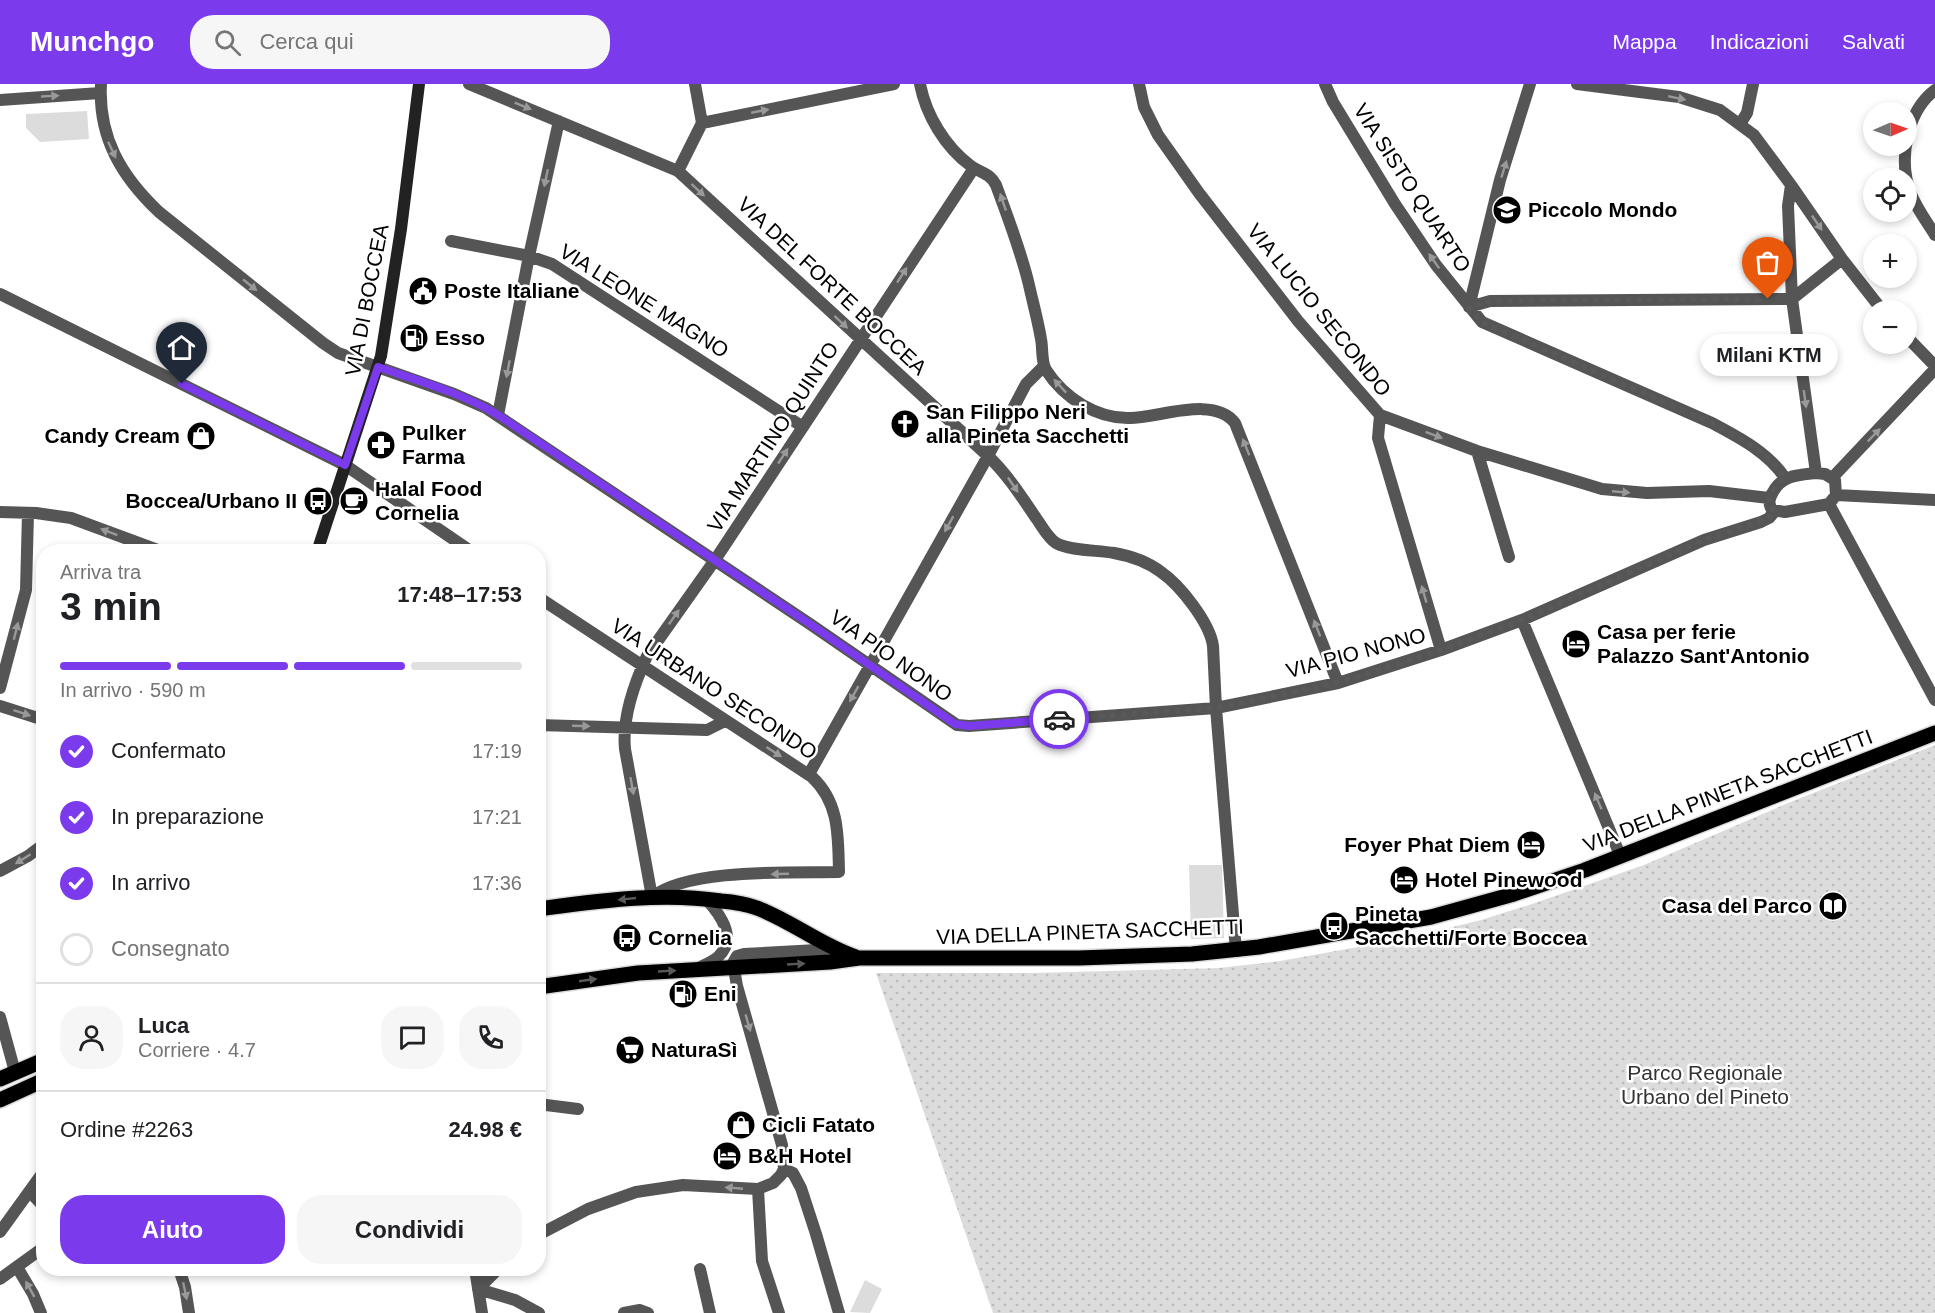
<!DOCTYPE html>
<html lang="it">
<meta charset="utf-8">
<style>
body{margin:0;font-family:Arial,sans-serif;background:#f6f6f6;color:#202124;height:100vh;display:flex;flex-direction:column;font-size:22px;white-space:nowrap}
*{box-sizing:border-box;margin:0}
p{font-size:20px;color:#757577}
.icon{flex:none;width:33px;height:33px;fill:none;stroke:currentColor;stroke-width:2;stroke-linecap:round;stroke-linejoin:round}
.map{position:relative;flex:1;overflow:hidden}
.sheet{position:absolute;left:36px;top:460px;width:510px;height:732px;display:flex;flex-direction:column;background:#fff;border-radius:24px;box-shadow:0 3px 9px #0003}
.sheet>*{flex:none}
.needle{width:39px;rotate:88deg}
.tools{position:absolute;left:1863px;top:18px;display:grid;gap:12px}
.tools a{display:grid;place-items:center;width:54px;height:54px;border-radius:50%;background:#fff;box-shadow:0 3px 9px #0003;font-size:30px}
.pin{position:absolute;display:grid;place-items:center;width:51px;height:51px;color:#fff;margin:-62px -26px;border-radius:50% 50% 50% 0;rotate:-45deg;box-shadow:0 0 6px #0007}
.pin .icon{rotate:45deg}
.courier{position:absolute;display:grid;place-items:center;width:60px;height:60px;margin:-30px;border:4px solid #7c3aed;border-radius:50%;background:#fff;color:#222;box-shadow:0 2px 8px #0007}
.bubble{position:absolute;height:42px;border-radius:21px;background:#fff;box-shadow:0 3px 9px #0003;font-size:20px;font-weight:700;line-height:42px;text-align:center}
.head em{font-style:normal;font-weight:700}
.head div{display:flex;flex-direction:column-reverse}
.head{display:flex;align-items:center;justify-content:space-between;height:102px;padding:0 24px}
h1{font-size:39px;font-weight:700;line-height:45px}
.bar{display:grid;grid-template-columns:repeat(4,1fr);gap:9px 6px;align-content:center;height:72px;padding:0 24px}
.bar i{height:8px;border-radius:4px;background:#e0e0e0}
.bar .current{background:#7c3aed}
.bar p{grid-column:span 4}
.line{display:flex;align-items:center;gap:15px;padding:0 24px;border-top:2px solid #e0e0e0}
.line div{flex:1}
.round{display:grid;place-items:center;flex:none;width:63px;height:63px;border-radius:24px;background:#f6f6f6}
ol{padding:0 24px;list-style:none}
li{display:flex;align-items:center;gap:18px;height:66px}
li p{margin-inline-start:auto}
li .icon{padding:6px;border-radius:50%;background:#7c3aed;color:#fff;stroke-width:4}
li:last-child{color:#757577}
li i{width:33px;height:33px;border:3px solid #e0e0e0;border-radius:50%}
.primary-button{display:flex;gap:12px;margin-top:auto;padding:12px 24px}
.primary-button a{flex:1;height:69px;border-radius:24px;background:#7c3aed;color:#fff;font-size:24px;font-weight:700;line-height:69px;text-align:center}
.primary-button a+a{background:#f6f6f6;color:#202124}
header{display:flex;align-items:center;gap:36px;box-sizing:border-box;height:84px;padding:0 30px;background:#7c3aed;color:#fff}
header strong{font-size:28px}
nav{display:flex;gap:33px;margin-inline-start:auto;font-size:21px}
.search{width:420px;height:54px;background:#f6f6f6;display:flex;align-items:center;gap:15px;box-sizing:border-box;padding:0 21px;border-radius:24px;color:#757577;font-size:22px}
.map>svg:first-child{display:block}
</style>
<header>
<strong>Munchgo</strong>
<div class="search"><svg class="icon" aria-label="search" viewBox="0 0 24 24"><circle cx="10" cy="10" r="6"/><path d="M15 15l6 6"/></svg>Cerca qui</div>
<nav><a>Mappa</a><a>Indicazioni</a><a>Salvati</a></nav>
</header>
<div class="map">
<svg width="1935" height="1229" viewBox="0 0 1935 1229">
<defs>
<pattern id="park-dots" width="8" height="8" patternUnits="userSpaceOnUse" patternTransform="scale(1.5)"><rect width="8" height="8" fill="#dcdcdc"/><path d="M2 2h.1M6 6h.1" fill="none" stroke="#bbb" stroke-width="1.8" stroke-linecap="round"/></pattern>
</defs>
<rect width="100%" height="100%" fill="#fff"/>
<path fill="url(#park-dots)" d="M1935,661V1229H993L876,889H1034L1219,884L1280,877L1408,854L1481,836L1535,819L1644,781L1788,719Z"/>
<path fill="#dcdcdc" d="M87,27L89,55L40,58L26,44V30Z
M1189,781H1222L1224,854L1191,855Z
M865,1196L882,1205L870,1229L850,1228Z"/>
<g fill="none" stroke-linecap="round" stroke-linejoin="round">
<g stroke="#dbdbdb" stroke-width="18">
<path id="primary" d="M538,825C599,817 661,808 721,817C734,818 746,820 757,824C792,837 820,861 856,873
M538,903L638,889L830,878L859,874H1079L1192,870L1259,863L1431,833L1514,810L1585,786L1935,649
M0,995L44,976
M0,1016L44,996"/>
</g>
<path stroke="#555" stroke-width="12" d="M101,0C98,53 121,92 159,128L323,259L338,269L454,310L486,324L810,540L957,641L969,642L1216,624L1338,599L1441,566L1522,536L1704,456L1761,438L1769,434L1775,427
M469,0L678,87L988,372C1007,390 1021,412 1036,434C1042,442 1047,453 1056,459C1070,467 1098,466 1114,469C1131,472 1148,478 1161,488C1180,501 1210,539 1213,562L1216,624L1236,867
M920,0C926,31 945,63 971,82C981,89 990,89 996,101C1008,134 1021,167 1029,201C1033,219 1038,237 1041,255C1043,264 1041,278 1046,286C1064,314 1097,335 1130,334C1159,334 1214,311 1235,339L1338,599
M1139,0L1144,23L1158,51L1199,109L1298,237L1380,331L1378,354L1441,566
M1325,0L1333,18L1395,120L1436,181L1482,238L1712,339C1738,353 1768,368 1785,394
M1577,0L1679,13L1720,26L1754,51L1791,101L1842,175L1882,226
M1935,6C1906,28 1898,77 1911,110C1917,125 1927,138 1935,151
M0,16L100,9
M702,39L894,0
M1740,40L1747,29L1753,0
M678,87L702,39L695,0
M1791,101L1788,122L1792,215L1816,389
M451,157L529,172L552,180L803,343
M1792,215L1842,175
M1469,223L1490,217L1792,215
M1469,223L1500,96L1530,0
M1906,252L1935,282
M498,331L529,172L559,37
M1380,331L1477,367L1602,405L1647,409L1709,407L1769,414
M1477,367L1509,473
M345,381L472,468
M1816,389L1825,390L1835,396L1836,411L1829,420L1785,428L1772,426C1768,419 1769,415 1773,408C1782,391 1798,391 1816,389Z
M1833,393L1935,285
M1836,411L1935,416
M1829,420L1935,616
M0,428L36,429L71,434L163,468
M538,513L812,693C840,719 838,753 839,788C792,789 688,784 652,813L625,665C622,634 634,600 647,572L715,476L974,84
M1522,536L1620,771
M0,604L26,506L28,429
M0,622L44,636
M538,641L707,646L725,637
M809,690L988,372L1026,300L1044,282
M0,787L28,772L44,760
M0,933L15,988
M538,1020L578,1025
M784,1085L782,1061L737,902L733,879L737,872L744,870L835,865
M784,1085L793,1089L801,1104L816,1150L839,1229
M37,1098L44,1105
M758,1105L762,1177L779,1229
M30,1108L44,1123
M538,1151L588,1125L636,1108L683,1101L758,1105L773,1099L781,1091L784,1085
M17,1183L33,1210L41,1229
M179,1185L185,1203L189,1229
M475,1185L482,1229
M700,1185L710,1229
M478,1205L515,1216L539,1229
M478,1205L498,1185
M624,1229L640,1226L648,1229"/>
<path stroke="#555" stroke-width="12" d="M0,210L345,381
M697,885C704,881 712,878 718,873C738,854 720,830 706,815
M0,1148L44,1087
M0,1195L44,1163"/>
<path stroke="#222" stroke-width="12" d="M317,468L381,272L401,145L419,0"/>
<use href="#primary" stroke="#000" stroke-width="15"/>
</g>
<defs><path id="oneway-solid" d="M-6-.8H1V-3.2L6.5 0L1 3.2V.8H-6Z" transform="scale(1.5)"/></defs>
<g fill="#999">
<use href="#oneway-solid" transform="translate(50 12) rotate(-3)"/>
<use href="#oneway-solid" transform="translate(1677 14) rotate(12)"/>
<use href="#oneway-solid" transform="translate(523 22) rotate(22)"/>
<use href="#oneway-solid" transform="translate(760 27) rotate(-11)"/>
<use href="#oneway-solid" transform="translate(112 66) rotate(65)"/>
<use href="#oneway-solid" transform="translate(1504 85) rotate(-73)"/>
<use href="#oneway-solid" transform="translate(546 94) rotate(102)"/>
<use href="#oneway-solid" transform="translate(698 106) rotate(43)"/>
<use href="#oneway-solid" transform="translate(1003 118) rotate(-109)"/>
<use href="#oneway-solid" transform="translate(1817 139) rotate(56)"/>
<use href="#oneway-solid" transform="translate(1434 177) rotate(-125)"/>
<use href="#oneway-solid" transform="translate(902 191) rotate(-57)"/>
<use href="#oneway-solid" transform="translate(250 201) rotate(39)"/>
<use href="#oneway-solid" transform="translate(841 238) rotate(43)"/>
<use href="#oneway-solid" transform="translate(508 285) rotate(101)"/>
<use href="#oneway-solid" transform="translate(1060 302) rotate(-133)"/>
<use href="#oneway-solid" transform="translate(1805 315) rotate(82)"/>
<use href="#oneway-solid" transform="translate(1434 351) rotate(21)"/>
<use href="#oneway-solid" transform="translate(1874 351) rotate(-46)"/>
<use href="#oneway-solid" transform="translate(1246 363) rotate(-112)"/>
<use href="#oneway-solid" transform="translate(783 372) rotate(-57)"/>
<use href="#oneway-solid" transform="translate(1013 401) rotate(56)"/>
<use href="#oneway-solid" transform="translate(1621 408) rotate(5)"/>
<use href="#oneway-solid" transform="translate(949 440) rotate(119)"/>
<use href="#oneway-solid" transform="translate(109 448) rotate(-159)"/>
<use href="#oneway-solid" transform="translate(1424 510) rotate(-106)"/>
<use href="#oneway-solid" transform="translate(674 533) rotate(-55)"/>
<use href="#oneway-solid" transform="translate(1317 544) rotate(-111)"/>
<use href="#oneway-solid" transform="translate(16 547) rotate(-76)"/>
<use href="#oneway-solid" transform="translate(854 610) rotate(119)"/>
<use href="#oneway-solid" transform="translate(22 629) rotate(18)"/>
<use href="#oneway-solid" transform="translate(581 642) rotate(2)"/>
<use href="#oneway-solid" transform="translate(774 668) rotate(33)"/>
<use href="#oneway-solid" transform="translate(632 702) rotate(80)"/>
<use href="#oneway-solid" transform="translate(1598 717) rotate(-113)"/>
<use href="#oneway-solid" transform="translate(23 775) rotate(148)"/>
<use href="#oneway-solid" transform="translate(780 790) rotate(178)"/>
<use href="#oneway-solid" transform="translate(748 939) rotate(74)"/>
<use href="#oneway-solid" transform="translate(734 1104) rotate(-175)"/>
<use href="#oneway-solid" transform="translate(30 1205) rotate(-119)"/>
<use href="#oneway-solid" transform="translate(185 1207) rotate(78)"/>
</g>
<g fill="#595959">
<use href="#oneway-solid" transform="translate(627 815) rotate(174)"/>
<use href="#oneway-solid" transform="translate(796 880) rotate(-3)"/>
<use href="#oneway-solid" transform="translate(667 887) rotate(-3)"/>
<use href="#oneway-solid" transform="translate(588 896) rotate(-8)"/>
</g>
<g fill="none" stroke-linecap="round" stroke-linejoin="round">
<path stroke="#595959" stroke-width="6" stroke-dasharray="0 10.8" d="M1059,635L1216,624L1345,597L1441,566L1522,536L1699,458L1769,434L1775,428L1770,422C1768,411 1776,399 1785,394C1768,368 1738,353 1712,339L1482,238L1469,223L1490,217L1768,215"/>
<path stroke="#7c3aed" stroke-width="8" d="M182,300L345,381L378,283C419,297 462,309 498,331L810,540L955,640L969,642L1059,635"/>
</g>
<defs>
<g id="school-disc" transform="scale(1.5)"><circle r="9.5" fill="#000" stroke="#fff"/><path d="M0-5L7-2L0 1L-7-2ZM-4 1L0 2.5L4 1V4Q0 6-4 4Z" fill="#fff"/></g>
<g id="civic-disc" transform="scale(1.5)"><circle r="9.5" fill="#000" stroke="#fff"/><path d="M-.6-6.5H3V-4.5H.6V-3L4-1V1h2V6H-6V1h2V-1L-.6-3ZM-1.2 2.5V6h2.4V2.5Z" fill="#fff"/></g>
<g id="fuel-disc" transform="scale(1.5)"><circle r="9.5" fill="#000" stroke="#fff"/><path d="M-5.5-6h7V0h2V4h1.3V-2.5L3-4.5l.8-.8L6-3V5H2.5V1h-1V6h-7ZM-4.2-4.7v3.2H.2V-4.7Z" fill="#fff"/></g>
<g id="church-disc" transform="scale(1.5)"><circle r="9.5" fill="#000" stroke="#fff"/><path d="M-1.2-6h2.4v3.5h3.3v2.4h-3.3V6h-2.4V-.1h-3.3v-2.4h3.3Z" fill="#fff"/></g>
<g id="shop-disc" transform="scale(1.5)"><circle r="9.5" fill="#000" stroke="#fff"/><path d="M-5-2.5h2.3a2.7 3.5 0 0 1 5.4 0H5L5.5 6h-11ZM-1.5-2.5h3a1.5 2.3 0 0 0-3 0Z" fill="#fff"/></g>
<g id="pharmacy-disc" transform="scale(1.5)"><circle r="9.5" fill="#000" stroke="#fff"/><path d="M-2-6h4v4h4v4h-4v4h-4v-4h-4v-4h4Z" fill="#fff"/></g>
<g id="bus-disc" transform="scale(1.5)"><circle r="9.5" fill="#000" stroke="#fff"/><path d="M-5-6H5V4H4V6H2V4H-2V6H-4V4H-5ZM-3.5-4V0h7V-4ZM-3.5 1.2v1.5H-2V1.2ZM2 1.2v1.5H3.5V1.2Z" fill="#fff"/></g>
<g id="cafe-disc" transform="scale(1.5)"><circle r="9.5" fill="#000" stroke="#fff"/><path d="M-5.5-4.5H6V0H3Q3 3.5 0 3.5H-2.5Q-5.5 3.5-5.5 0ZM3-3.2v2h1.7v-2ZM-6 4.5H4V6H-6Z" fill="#fff"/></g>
<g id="hotel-disc" transform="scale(1.5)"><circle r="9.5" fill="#000" stroke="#fff"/><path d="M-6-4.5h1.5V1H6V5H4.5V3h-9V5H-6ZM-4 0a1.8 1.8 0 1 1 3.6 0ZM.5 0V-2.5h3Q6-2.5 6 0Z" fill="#fff"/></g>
<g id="library-disc" transform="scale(1.5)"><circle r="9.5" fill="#000" stroke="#fff"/><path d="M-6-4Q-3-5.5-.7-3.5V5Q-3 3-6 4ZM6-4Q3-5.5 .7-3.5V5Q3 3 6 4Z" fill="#fff"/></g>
<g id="supermarket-disc" transform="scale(1.5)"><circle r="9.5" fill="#000" stroke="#fff"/><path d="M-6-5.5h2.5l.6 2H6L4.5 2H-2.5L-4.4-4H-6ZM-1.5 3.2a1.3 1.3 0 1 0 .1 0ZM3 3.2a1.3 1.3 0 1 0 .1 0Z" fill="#fff"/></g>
</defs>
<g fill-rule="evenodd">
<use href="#school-disc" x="1507" y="126"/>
<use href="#civic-disc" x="423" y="207"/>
<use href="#fuel-disc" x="414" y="254"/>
<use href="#church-disc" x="905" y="340"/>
<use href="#shop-disc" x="201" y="352"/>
<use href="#pharmacy-disc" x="381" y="361"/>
<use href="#bus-disc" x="318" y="417"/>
<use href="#cafe-disc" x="354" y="417"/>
<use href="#hotel-disc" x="1576" y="560"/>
<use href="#hotel-disc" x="1531" y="761"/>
<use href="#hotel-disc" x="1404" y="796"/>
<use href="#library-disc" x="1833" y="822"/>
<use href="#bus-disc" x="1334" y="842"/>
<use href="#bus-disc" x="627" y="854"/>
<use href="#fuel-disc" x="683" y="910"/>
<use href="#supermarket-disc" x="630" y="966"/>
<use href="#shop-disc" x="741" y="1041"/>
<use href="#hotel-disc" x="727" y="1072"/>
</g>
<g text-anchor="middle" stroke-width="5" stroke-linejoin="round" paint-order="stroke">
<g font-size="21" fill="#000" stroke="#fff">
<text transform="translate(1412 104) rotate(57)" y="7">VIA SISTO QUARTO</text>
<text transform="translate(832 202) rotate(43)" y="7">VIA DEL FORTE BOCCEA</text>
<text transform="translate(367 216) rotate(-79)" y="7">VIA DI BOCCEA</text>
<text transform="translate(644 217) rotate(32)" y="7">VIA LEONE MAGNO</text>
<text transform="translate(1319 226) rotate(51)" y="7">VIA LUCIO SECONDO</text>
<text transform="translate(773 353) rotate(-57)" y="7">VIA MARTINO QUINTO</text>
<text transform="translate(1356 569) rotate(-15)" y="7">VIA PIO NONO</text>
<text transform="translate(891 572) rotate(35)" y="7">VIA PIO NONO</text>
<text transform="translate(714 605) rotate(33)" y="7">VIA URBANO SECONDO</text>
<text transform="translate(1728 707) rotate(-21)" y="7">VIA DELLA PINETA SACCHETTI</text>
<text transform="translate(1090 848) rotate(-2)" y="7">VIA DELLA PINETA SACCHETTI</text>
</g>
<g font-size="21" font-weight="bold" fill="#000" stroke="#fff" text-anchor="start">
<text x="1528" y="133">Piccolo Mondo</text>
<text x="444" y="214">Poste Italiane</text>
<text x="435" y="261">Esso</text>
<text x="926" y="335">San Filippo Neri<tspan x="926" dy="24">alla Pineta Sacchetti</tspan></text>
<text x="402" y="356">Pulker<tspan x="402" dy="24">Farma</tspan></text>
<text x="180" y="359" text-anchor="end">Candy Cream</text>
<text x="375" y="412">Halal Food<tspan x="375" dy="24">Cornelia</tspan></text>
<text x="297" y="424" text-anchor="end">Boccea/Urbano II</text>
<text x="1597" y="555">Casa per ferie<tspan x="1597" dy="24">Palazzo Sant'Antonio</tspan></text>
<text x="1510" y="768" text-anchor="end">Foyer Phat Diem</text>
<text x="1425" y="803">Hotel Pinewood</text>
<text x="1812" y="829" text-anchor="end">Casa del Parco</text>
<text x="1355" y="837">Pineta<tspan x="1355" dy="24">Sacchetti/Forte Boccea</tspan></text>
<text x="648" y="861">Cornelia</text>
<text x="704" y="917">Eni</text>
<text x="651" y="973">NaturaSì</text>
<text x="762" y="1048">Cicli Fatato</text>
<text x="748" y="1079">B&amp;H Hotel</text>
</g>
<g font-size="21" fill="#333" stroke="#fff">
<text x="1705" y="996">Parco Regionale<tspan x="1705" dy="24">Urbano del Pineto</tspan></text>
</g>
</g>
</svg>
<div class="tools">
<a><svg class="needle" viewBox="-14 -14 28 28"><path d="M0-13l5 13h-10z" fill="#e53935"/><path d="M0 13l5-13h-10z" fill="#757577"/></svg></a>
<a><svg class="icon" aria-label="locate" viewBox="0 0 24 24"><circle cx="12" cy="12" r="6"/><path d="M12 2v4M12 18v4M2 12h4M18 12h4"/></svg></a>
<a>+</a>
<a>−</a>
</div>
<div class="pin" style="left:1768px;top:215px;background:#ea580c"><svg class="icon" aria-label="bag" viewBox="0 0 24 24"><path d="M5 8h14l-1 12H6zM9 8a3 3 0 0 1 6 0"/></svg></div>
<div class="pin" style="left:182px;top:300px;background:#1f2937"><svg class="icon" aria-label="home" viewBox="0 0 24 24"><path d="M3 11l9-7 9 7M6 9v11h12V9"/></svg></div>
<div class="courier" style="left:1059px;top:635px"><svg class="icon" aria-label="car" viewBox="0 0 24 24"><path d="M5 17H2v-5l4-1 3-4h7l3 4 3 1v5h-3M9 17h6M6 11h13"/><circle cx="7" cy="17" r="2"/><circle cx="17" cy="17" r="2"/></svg></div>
<div class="bubble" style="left:1700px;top:250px;width:138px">Milani KTM</div>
<section class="sheet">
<div class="head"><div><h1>3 min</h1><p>Arriva tra</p></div><em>17:48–17:53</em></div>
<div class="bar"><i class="current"></i><i class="current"></i><i class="current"></i><i></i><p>In arrivo · 590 m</p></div>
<ol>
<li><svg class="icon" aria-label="check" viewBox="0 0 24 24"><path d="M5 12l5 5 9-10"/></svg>Confermato<p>17:19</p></li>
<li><svg class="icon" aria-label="check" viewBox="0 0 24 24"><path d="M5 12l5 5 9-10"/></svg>In preparazione<p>17:21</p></li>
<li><svg class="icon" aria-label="check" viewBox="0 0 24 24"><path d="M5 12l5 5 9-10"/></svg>In arrivo<p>17:36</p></li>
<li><i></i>Consegnato</li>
</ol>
<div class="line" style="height:108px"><a class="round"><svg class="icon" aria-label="person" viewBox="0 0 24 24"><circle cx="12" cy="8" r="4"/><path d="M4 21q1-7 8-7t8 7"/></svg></a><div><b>Luca</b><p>Corriere · 4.7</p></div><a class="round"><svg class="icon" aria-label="chat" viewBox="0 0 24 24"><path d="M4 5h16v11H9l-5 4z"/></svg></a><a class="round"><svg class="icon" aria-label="phone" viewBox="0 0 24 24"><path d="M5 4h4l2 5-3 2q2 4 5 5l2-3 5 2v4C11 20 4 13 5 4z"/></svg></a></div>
<div class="line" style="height:78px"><div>Ordine #2263</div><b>24.98 €</b></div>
<div class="primary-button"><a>Aiuto</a><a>Condividi</a></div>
</section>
</div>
